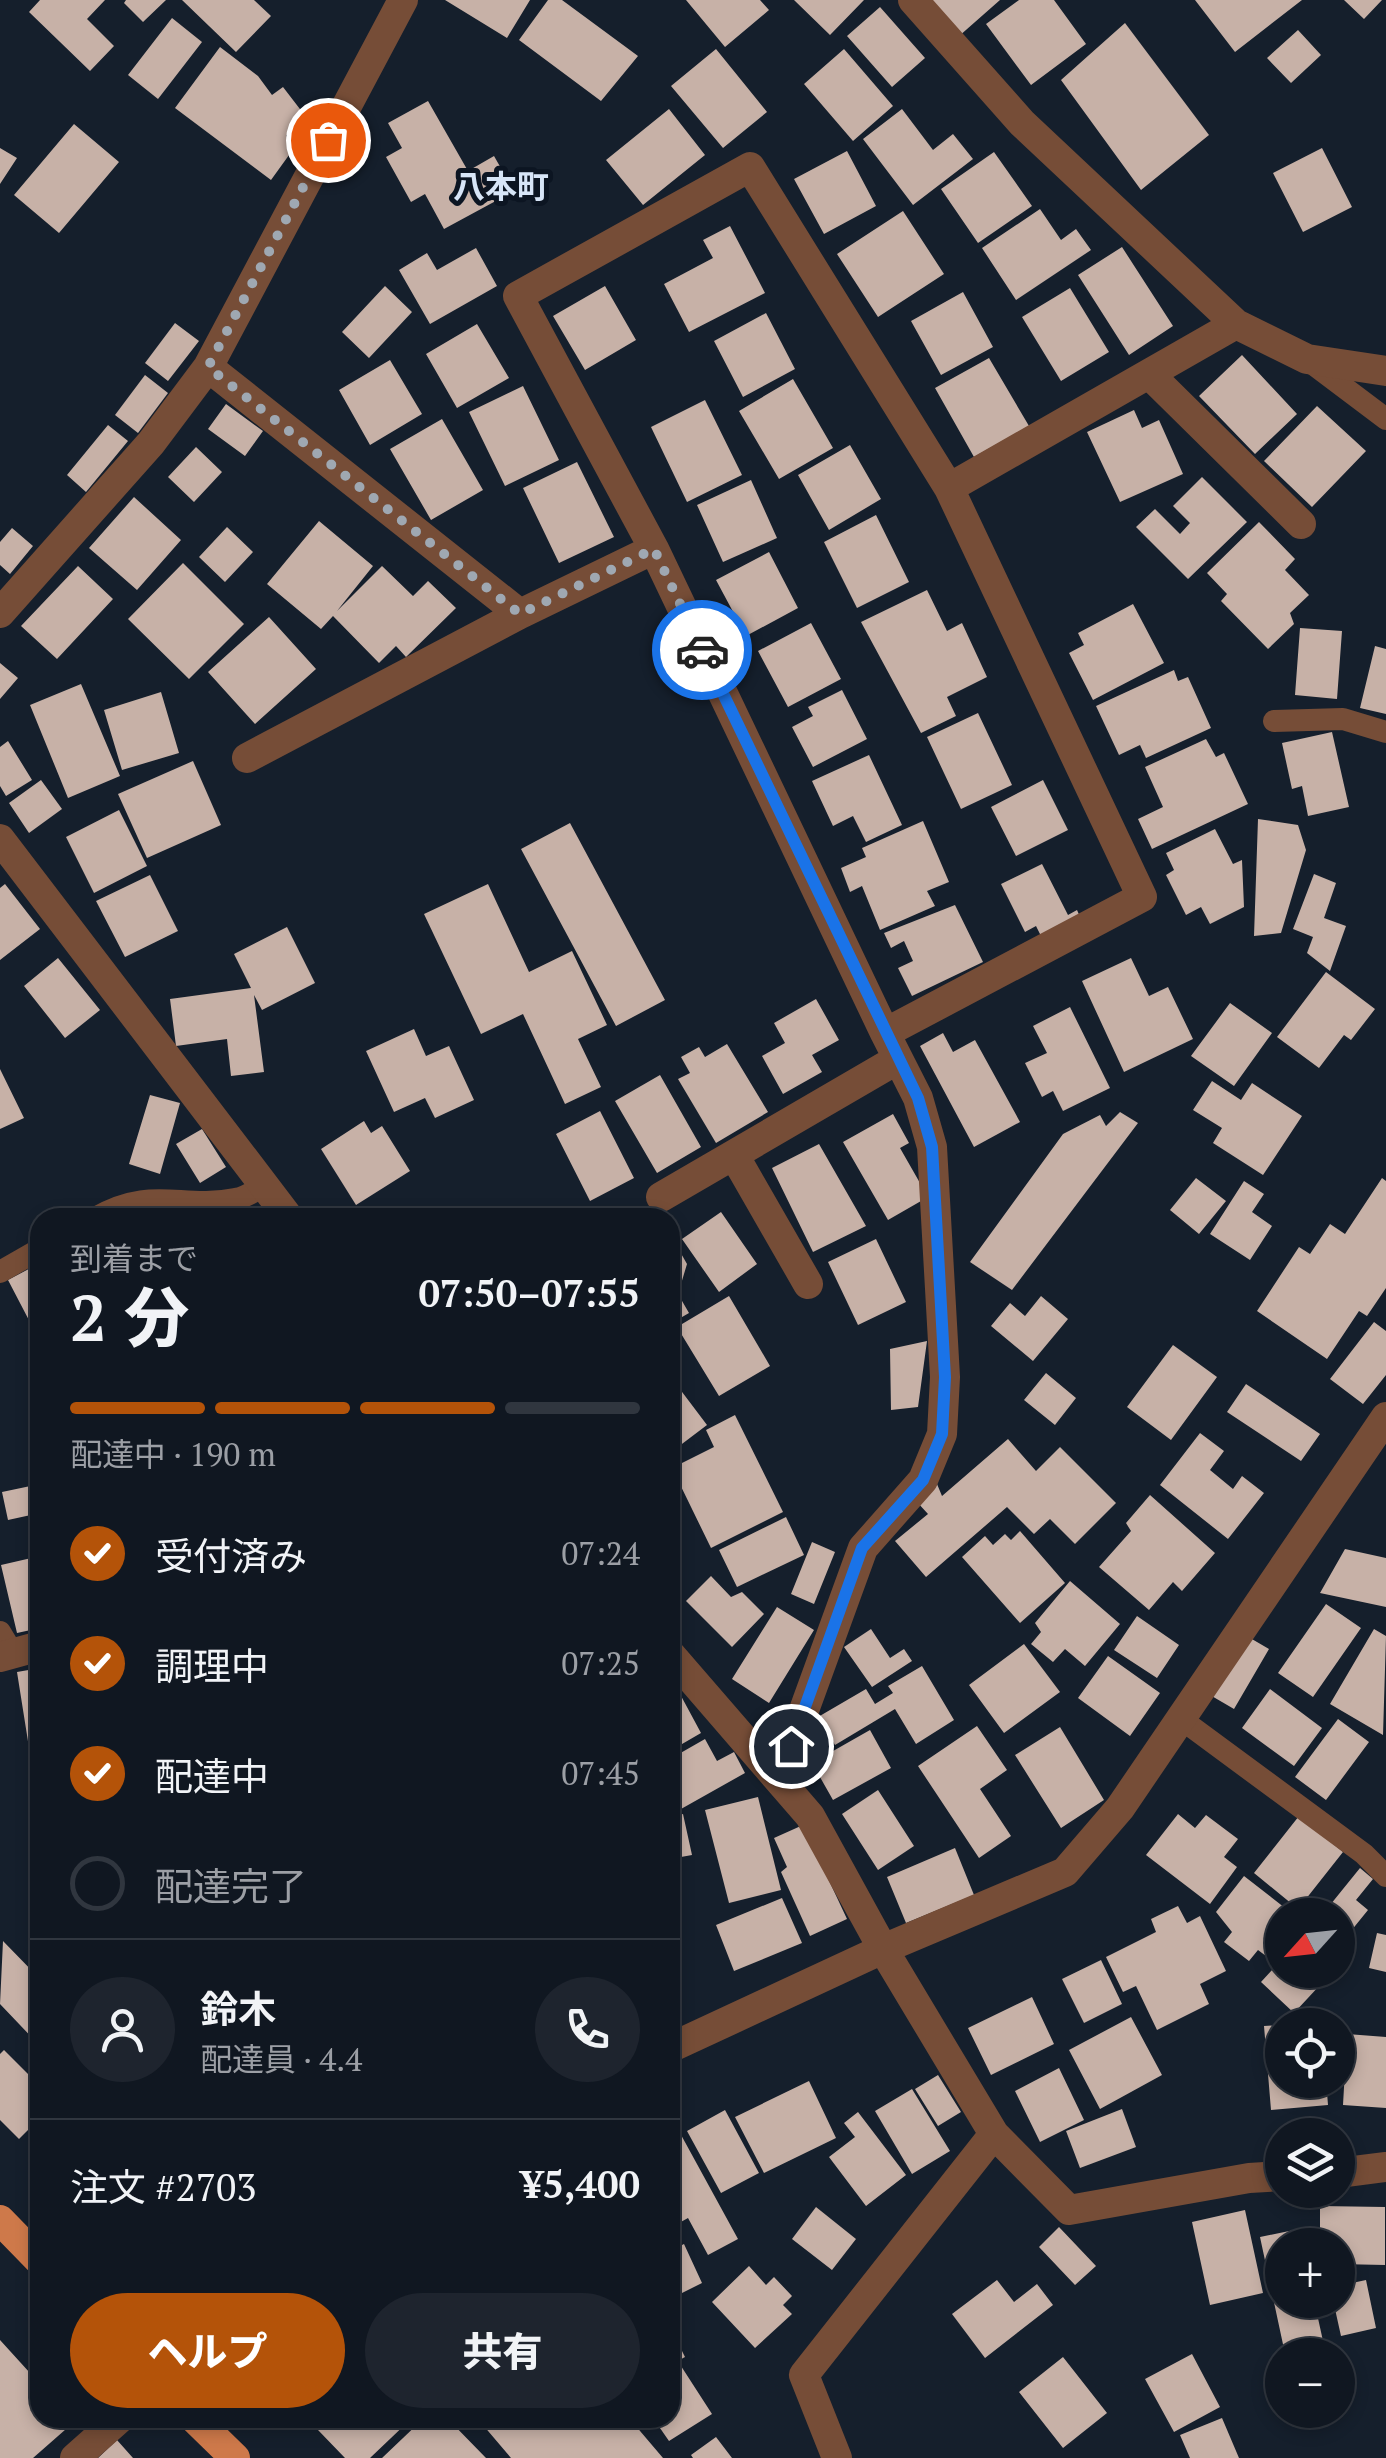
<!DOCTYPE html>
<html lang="ja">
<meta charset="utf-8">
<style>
body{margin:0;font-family:"PT Serif","Noto Sans JP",serif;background:#1e242e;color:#f1f3f6;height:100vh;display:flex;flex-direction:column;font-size:38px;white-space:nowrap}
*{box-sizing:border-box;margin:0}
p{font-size:32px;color:#9c9fa5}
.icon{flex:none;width:55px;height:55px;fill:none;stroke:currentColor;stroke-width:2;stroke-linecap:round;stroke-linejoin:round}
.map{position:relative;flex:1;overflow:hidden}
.sheet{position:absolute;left:30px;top:1208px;width:650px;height:1220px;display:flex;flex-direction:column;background:#101721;border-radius:30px;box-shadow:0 5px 15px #0003,0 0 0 2px #30363f}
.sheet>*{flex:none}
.needle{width:65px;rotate:243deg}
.fabs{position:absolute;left:1265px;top:1898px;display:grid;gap:20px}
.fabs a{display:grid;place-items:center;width:90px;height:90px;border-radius:50%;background:#101721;box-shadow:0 5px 15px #0003,0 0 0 2px #30363f;font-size:50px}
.pin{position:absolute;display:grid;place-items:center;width:85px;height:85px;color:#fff;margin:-42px;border:5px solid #fff;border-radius:50%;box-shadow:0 2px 10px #0007}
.courier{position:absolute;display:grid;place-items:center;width:100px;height:100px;margin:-50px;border:8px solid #1a73e8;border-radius:50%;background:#fff;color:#222;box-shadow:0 2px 12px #0007}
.head em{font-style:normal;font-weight:800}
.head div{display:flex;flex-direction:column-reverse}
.head{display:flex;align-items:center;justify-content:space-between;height:170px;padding:0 40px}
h1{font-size:65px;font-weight:800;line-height:75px}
.bar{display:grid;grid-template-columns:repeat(4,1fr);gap:15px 10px;align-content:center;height:120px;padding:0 40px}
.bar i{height:12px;border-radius:8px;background:#30363f}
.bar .current{background:#b45309}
.bar p{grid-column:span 4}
.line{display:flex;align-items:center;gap:25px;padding:0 40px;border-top:2px solid #30363f}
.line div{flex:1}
.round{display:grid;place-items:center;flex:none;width:105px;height:105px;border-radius:52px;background:#1e242e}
ol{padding:0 40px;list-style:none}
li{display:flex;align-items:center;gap:30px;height:110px}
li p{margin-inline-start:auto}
li .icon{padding:10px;border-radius:50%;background:#b45309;color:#fff;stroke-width:4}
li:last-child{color:#9c9fa5}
li i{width:55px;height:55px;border:5px solid #30363f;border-radius:50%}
.button{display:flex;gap:20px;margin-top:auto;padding:20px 40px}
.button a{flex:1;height:115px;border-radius:60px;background:#b45309;color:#fff;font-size:40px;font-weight:800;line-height:115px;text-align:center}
.button a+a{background:#1e242e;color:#f1f3f6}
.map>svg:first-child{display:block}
</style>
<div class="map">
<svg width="1386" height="2458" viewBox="0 0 1386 2458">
<rect width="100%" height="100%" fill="#151f2c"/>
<path fill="#c7b1a7" d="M40,0H105L87,19L114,46L90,71L29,12Z
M126,0H166L143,22L124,3Z
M182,0H254L271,16L236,52Z
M445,0H530L507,38Z
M548,0H562L638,56L601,101L519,40Z
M686,0H760L769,10L725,47Z
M794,0H864L830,35Z
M924,0H1000L958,37Z
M1019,0H1054L1086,44L1031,85L986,24Z
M1195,0H1302L1235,52Z
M1344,0H1382L1364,19Z
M880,7L925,58L892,87L847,36Z
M172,18L202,42L158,99L128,75Z
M1125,23L1209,135L1141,190L1061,80Z
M1298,30L1321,55L1291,83L1267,58Z
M220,47L258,76L272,95L283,87L303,113L286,136L297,144L271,180L175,108Z
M716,49L767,112L723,148L671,86Z
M844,49L893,106L853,141L804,84Z
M428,101L468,171L494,156L514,191L444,229L425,194L411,202L386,157L402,148L388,123Z
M669,109L705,155L643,205L606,160Z
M902,109L933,150L953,134L973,159L913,205L863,139Z
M74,124L119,162L59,233L14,195Z
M0,148L17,158L0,184Z
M1322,148L1352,207L1303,232L1273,173Z
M847,151L876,206L824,234L794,179Z
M994,152L1032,206L978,243L941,189Z
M1040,209L1061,240L1076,229L1091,250L1016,300L982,248Z
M903,211L944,274L878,317L837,254Z
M730,226L765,293L689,332L664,284L713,258L703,240Z
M1122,247L1173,326L1129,355L1078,275Z
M476,248L497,286L430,324L399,270L427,253L437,270Z
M385,286L412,312L369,358L342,332Z
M605,286L636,340L585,370L553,316Z
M1070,288L1109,352L1061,381L1022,317Z
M963,292L993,347L941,375L911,321Z
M766,313L795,369L743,397L714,341Z
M175,323L199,341L168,381L145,363Z
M477,324L509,378L457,408L426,354Z
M1242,355L1297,414L1255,454L1199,396Z
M989,358L1029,426L974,457L935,388Z
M390,360L422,414L370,445L339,390Z
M145,375L168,393L138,433L115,415Z
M793,379L833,448L779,479L739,411Z
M523,386L559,460L505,486L469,412Z
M705,400L742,475L687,502L651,427Z
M226,404L263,431L245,456L208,429Z
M1317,406L1366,451L1312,507L1264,461Z
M1134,410L1142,428L1159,420L1183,474L1120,502L1087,432Z
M442,419L483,490L431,520L390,449Z
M108,425L128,441L86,492L67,475Z
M850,445L881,499L829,530L798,475Z
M196,447L222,472L194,502L168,477Z
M577,462L614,537L559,563L523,488Z
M1202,477L1247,522L1188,579L1136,527L1155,509L1180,534L1190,523L1173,506Z
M751,480L777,538L723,562L697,505Z
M134,497L181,540L137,590L89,548Z
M876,515L909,582L857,608L824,542Z
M319,521L373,566L337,611L382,566L413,596L428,581L456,608L406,657L396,646L379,663L333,616L321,629L267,584Z
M1259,522L1295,559L1285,570L1309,595L1290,613L1294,624L1268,649L1221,601L1227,594L1207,573Z
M227,527L253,552L225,582L199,557Z
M12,528L33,546L10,574L0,565V542Z
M769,552L798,608L746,636L716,580Z
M183,563L244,624L189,679L128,619Z
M78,566L113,599L57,659L21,626Z
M927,590L947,631L962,623L987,677L947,697L956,716L921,733L861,622Z
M1133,604L1164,663L1093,700L1069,653L1084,645L1078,633Z
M269,617L316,669L255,724L208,672Z
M811,623L841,679L788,707L758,651Z
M1300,628L1342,631L1337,699L1295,695Z
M1375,646L1386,649V714L1360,708Z
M0,663L18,678L0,699Z
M1174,670L1178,681L1188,677L1211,728L1146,758L1140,745L1119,755L1096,706Z
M81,684L120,776L68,798L30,705Z
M842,690L867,739L813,767L792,727L813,716L808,707Z
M161,692L179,753L122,770L104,710Z
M978,713L1012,785L961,809L927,737Z
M1332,732L1349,807L1308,816L1302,786L1292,789L1282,743Z
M1206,739L1216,757L1224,753L1248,804L1152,849L1138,819L1163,807L1145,767Z
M8,741L32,780L6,796L0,786V747Z
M869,755L902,825L866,842L853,816L833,826L812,781Z
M193,761L221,825L147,858L118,794Z
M41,780L62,809L29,833L9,803Z
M1043,780L1068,830L1016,856L991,807Z
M119,810L147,866L94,893L66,837Z
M1258,819L1298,825L1306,850L1281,933L1254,936Z
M923,821L949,882L927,891L935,906L880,930L862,886L850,892L841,868L866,857L862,848Z
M570,823L665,1000L616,1026L521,849Z
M1215,829L1233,864L1242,860L1244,907L1210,924L1201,907L1186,915L1166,875L1174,870L1166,853Z
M1042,864L1068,915L1077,910L1081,919L1042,938L1036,926L1025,932L1001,884Z
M1314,874L1336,883L1324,918L1346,926L1330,971L1307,953L1313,937L1293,929Z
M150,875L178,931L125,957L96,901Z
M5,884L40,929L0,960V888Z
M488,884L529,972L572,951L607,1025L578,1039L601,1087L565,1104L523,1014L481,1034L424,914Z
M955,905L983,962L912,996L898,968L913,961L904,941L891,948L884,933Z
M287,927L315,983L262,1010L254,995L264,1072L231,1076L227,1039L176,1046L170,999L251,988L234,954Z
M58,958L100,1010L65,1038L24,986Z
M1131,958L1149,996L1168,987L1193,1039L1124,1072L1082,981Z
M1326,972L1375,1009L1351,1040L1344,1035L1319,1068L1277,1037Z
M816,999L839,1040L812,1055L822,1072L783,1094L762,1056L785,1043L774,1023Z
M1230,1003L1272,1033L1234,1086L1191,1056Z
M1070,1007L1110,1088L1063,1111L1053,1091L1042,1097L1025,1063L1047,1053L1033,1026Z
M414,1029L426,1056L449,1046L474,1100L435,1118L425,1098L394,1112L366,1051Z
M943,1033L953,1052L975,1040L1020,1122L974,1147L920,1046Z
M727,1044L768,1112L716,1143L678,1079L690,1073L681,1057L699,1047L705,1057Z
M0,1069L24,1118L0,1129Z
M660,1075L701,1147L657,1173L615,1101Z
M1212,1081L1241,1100L1252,1083L1302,1116L1263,1175L1213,1143L1222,1128L1193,1110Z
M150,1095L180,1103L160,1174L129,1164Z
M600,1111L634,1178L590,1201L556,1134Z
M1120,1112L1138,1123L1012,1290L970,1262L1063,1134L1100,1115L1106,1126Z
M893,1114L909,1143L900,1148L928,1197L888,1220L843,1142Z
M364,1121L371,1133L382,1126L410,1171L356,1205L321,1149Z
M202,1129L226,1167L200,1183L176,1144Z
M819,1144L866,1226L813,1252L772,1168Z
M1196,1178L1226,1201L1199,1234L1170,1210Z
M1382,1178L1386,1181V1288L1367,1316L1359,1311L1327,1359L1257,1311L1299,1247L1310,1254L1330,1224L1345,1234Z
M1244,1181L1264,1194L1252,1212L1272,1226L1250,1260L1210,1234Z
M721,1212L757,1264L719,1292L682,1239Z
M670,1234L687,1264L678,1294L689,1313L670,1324Z
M876,1239L906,1302L858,1325L828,1262Z
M40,1263V1321L32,1326L8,1280Z
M729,1296L770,1366L719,1396L677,1327Z
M1041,1296L1068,1319L1033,1361L991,1326L1010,1303L1025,1316Z
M1374,1322L1386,1331V1375L1363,1404L1330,1379Z
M927,1341L918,1407L891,1410L890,1349Z
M1173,1345L1217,1377L1171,1440L1127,1407Z
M1046,1373L1076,1398L1055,1425L1024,1400Z
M670,1376L707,1425L670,1453Z
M1246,1384L1320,1434L1301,1461L1227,1412Z
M735,1415L783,1512L711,1548L672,1468L714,1447L706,1430Z
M1200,1433L1224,1451L1210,1470L1233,1489L1242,1476L1264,1493L1228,1539L1160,1485Z
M1008,1439L1036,1471L1060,1447L1116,1503L1075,1544L1050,1519L1034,1534L1007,1507L926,1577L895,1541L928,1514L917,1502L937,1484L942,1496Z
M40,1484V1513L8,1520L2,1492Z
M1150,1495L1215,1553L1182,1591L1173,1582L1149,1610L1099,1567L1131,1531L1126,1523Z
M786,1517L804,1555L737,1587L719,1550Z
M1020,1531L1065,1583L1020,1623L962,1557L985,1536L993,1545L1005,1534L1011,1540Z
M812,1542L835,1552L814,1604L791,1594Z
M1345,1549L1386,1558V1607L1320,1593Z
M40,1556V1628L17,1633L1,1565Z
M711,1576L731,1597L742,1592L764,1614L732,1647L686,1601Z
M1070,1581L1120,1624L1085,1666L1065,1649L1053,1662L1031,1644L1041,1632L1035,1623Z
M1326,1604L1361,1628L1313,1697L1278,1673Z
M777,1607L814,1630L769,1703L732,1679Z
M1137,1616L1179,1645L1157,1678L1114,1650Z
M871,1629L890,1658L904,1649L912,1661L872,1687L844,1647Z
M1374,1629L1386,1636L1383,1735L1330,1704Z
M1245,1635L1269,1649L1234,1709L1210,1695Z
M1024,1644L1060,1692L1004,1733L969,1685Z
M1108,1656L1160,1693L1130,1736L1078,1698Z
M922,1666L954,1720L916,1744L895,1709L835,1745L818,1717L866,1689L875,1704L893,1693L888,1686Z
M40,1668V1752L30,1754L17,1672Z
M673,1681L701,1733L670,1751V1683Z
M1270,1689L1322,1728L1294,1766L1242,1728Z
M1338,1719L1369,1742L1326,1800L1295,1777Z
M977,1726L1007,1770L980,1789L1011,1836L979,1858L918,1766Z
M1060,1727L1104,1800L1061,1828L1015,1755Z
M870,1730L891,1768L833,1800L812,1763Z
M705,1739L717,1761L734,1752L745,1773L681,1809L670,1790V1759Z
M878,1790L914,1846L878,1870L842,1814Z
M758,1797L781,1890L729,1903L705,1810Z
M683,1814L692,1855L670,1859V1817Z
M1178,1814L1195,1828L1206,1815L1238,1839L1224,1857L1237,1867L1210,1904L1146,1855Z
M1299,1816L1343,1852L1298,1909L1254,1873Z
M803,1825L847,1919L810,1936L781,1872L787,1867L774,1838Z
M955,1848L974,1895L906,1923L887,1877Z
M1360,1868L1373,1879L1356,1900L1368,1910L1338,1947V1915H1322Z
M1244,1876L1294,1915H1282V1935L1266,1956L1258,1950L1249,1961L1224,1942L1232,1932L1216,1912Z
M782,1898L802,1943L734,1971L716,1925Z
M1178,1906L1187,1923L1200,1916L1226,1971L1200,1984L1209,2004L1157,2030L1136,1986L1123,1992L1106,1957L1156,1932L1151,1919Z
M1377,1933L1386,1935V1972L1369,1968Z
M3,1941L40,1979V2046L0,2004Z
M1282,1959V1970H1334L1294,2013L1261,1982Z
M1101,1960L1122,2004L1084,2023L1062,1979Z
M1032,1997L1054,2044L991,2075L968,2028Z
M1131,2017L1162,2075L1100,2109L1069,2050Z
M1282,2025V2080H1326L1328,2105L1271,2110L1264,2026Z
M1347,2034L1386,2037V2108L1343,2105Z
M4,2050L40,2086V2118L19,2139L0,2120V2054Z
M1059,2068L1084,2120L1040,2142L1015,2091Z
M938,2075L961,2112L938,2126L915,2089Z
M809,2081L836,2138L764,2173L735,2117Z
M912,2089L950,2151L912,2174L875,2111Z
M1122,2109L1136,2147L1080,2168L1066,2131Z
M725,2110L759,2173L721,2193L687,2131Z
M858,2112L906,2175L866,2206L829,2157L855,2137L844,2123Z
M680,2133L738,2239L708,2255L688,2218L670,2228V2139Z
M1320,2206L1385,2207V2265L1338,2264V2245H1320Z
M816,2207L856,2239L832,2270L792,2239Z
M1245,2210L1263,2293L1210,2305L1192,2222Z
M1059,2227L1096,2266L1075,2285L1039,2247Z
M1299,2229L1302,2245H1282V2300H1314L1323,2341L1284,2349L1260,2237Z
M684,2244L702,2283L670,2299V2251Z
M749,2266L766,2285L774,2277L792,2296L783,2305L792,2314L755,2348L712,2302Z
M997,2280L1014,2302L1037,2284L1053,2305L985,2358L952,2314Z
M1366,2280L1376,2328L1341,2336L1333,2300H1338V2286Z
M670,2327L685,2357L670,2365Z
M0,2340L40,2384V2418H70L74,2422L33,2458H0Z
M1192,2354L1220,2407L1174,2432L1145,2379Z
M1063,2357L1107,2413L1063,2448L1019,2392Z
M681,2366L712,2414L669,2441L653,2418H670V2374Z
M331,2418H412L370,2458H345L318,2430Z
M424,2418H447L486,2458H382Z
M477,2418H629L663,2458H511Z
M1222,2418L1239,2458H1190L1180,2435Z
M716,2437L732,2458H693L691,2455Z
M117,2440L133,2458H98Z"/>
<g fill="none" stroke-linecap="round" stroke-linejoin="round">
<path stroke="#764d37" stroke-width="22" d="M1309,361L1386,419
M1274,721L1343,719L1386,732
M95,1218C152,1185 181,1210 235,1199C245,1198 256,1190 264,1186
M0,1272L40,1249
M0,1632L12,1652
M1181,1719L1364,1854L1386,1876"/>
<path stroke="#764d37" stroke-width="30" d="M913,0L1022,123L1236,324L1307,359L1386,371
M208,367L520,614L654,549
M1149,374L1301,524
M949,488L1236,324
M0,613L151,443L208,367L403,0
M247,758L520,614
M0,839L289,1218
M734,1155L808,1284
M661,1197L898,1059
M670,1654L810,1816L883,1949L994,2134L1069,2210L1249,2178L1282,2176
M0,1657L40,1646
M779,1779L863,1548L923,1480L942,1434L945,1377L932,1147L918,1098L885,1033L654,549L518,296L750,167L949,488L1142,897L885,1033
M670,2048L883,1949L1065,1872L1120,1808L1386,1417
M1338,2173L1386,2167
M75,2458L120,2418
M837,2458L804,2375L994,2134"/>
<path stroke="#ce794a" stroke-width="30" d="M0,2220L40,2261
M194,2418L235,2458"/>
</g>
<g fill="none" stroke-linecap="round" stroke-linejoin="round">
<path stroke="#9fa8b2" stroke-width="10" stroke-dasharray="0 18" d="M328,140L208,367L520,614L654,549L702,650"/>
<path stroke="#1a73e8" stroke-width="12" d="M702,650L918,1098L932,1147L945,1377L942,1434L923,1480L862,1548L791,1746"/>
</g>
<g text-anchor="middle" stroke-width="10" stroke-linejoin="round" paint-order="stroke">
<g font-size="32" font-weight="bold" fill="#d7e5f7" stroke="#0c1522">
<text x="501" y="198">八本町</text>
</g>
</g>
</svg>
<div class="fabs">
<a><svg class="needle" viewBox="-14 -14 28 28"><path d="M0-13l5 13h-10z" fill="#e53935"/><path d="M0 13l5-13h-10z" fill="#9c9fa5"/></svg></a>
<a><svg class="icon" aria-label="locate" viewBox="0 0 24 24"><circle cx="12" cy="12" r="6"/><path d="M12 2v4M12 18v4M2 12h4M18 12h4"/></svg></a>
<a><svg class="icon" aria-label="layers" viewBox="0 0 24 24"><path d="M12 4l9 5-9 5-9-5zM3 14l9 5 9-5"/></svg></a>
<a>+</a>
<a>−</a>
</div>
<div class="pin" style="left:328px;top:140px;background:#ea580c"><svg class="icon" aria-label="bag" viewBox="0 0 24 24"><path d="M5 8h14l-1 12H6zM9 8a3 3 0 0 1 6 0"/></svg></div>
<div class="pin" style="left:791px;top:1746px;background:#1f2937"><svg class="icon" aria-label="home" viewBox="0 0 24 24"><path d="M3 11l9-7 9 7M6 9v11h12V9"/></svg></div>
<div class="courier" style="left:702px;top:650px"><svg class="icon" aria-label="car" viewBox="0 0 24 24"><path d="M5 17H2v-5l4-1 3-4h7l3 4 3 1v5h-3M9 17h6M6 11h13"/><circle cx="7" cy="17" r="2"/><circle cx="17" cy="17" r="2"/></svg></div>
<section class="sheet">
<div class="head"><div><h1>2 分</h1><p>到着まで</p></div><em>07:50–07:55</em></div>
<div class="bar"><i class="current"></i><i class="current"></i><i class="current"></i><i></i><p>配達中 · 190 m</p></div>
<ol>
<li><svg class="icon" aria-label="check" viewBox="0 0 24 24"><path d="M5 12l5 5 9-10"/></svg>受付済み<p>07:24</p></li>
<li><svg class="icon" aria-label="check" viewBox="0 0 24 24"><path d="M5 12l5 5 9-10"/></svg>調理中<p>07:25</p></li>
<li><svg class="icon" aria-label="check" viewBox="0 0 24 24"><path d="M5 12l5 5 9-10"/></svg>配達中<p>07:45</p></li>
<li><i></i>配達完了</li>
</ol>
<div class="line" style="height:180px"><a class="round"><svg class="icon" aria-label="person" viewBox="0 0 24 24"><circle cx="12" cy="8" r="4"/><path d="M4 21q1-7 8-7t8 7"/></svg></a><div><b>鈴木</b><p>配達員 · 4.4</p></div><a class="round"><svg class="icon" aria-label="phone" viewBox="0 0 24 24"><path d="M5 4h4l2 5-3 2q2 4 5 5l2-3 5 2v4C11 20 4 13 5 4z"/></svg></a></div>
<div class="line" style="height:130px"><div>注文 #2703</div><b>¥5,400</b></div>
<div class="button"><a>ヘルプ</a><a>共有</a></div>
</section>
</div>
